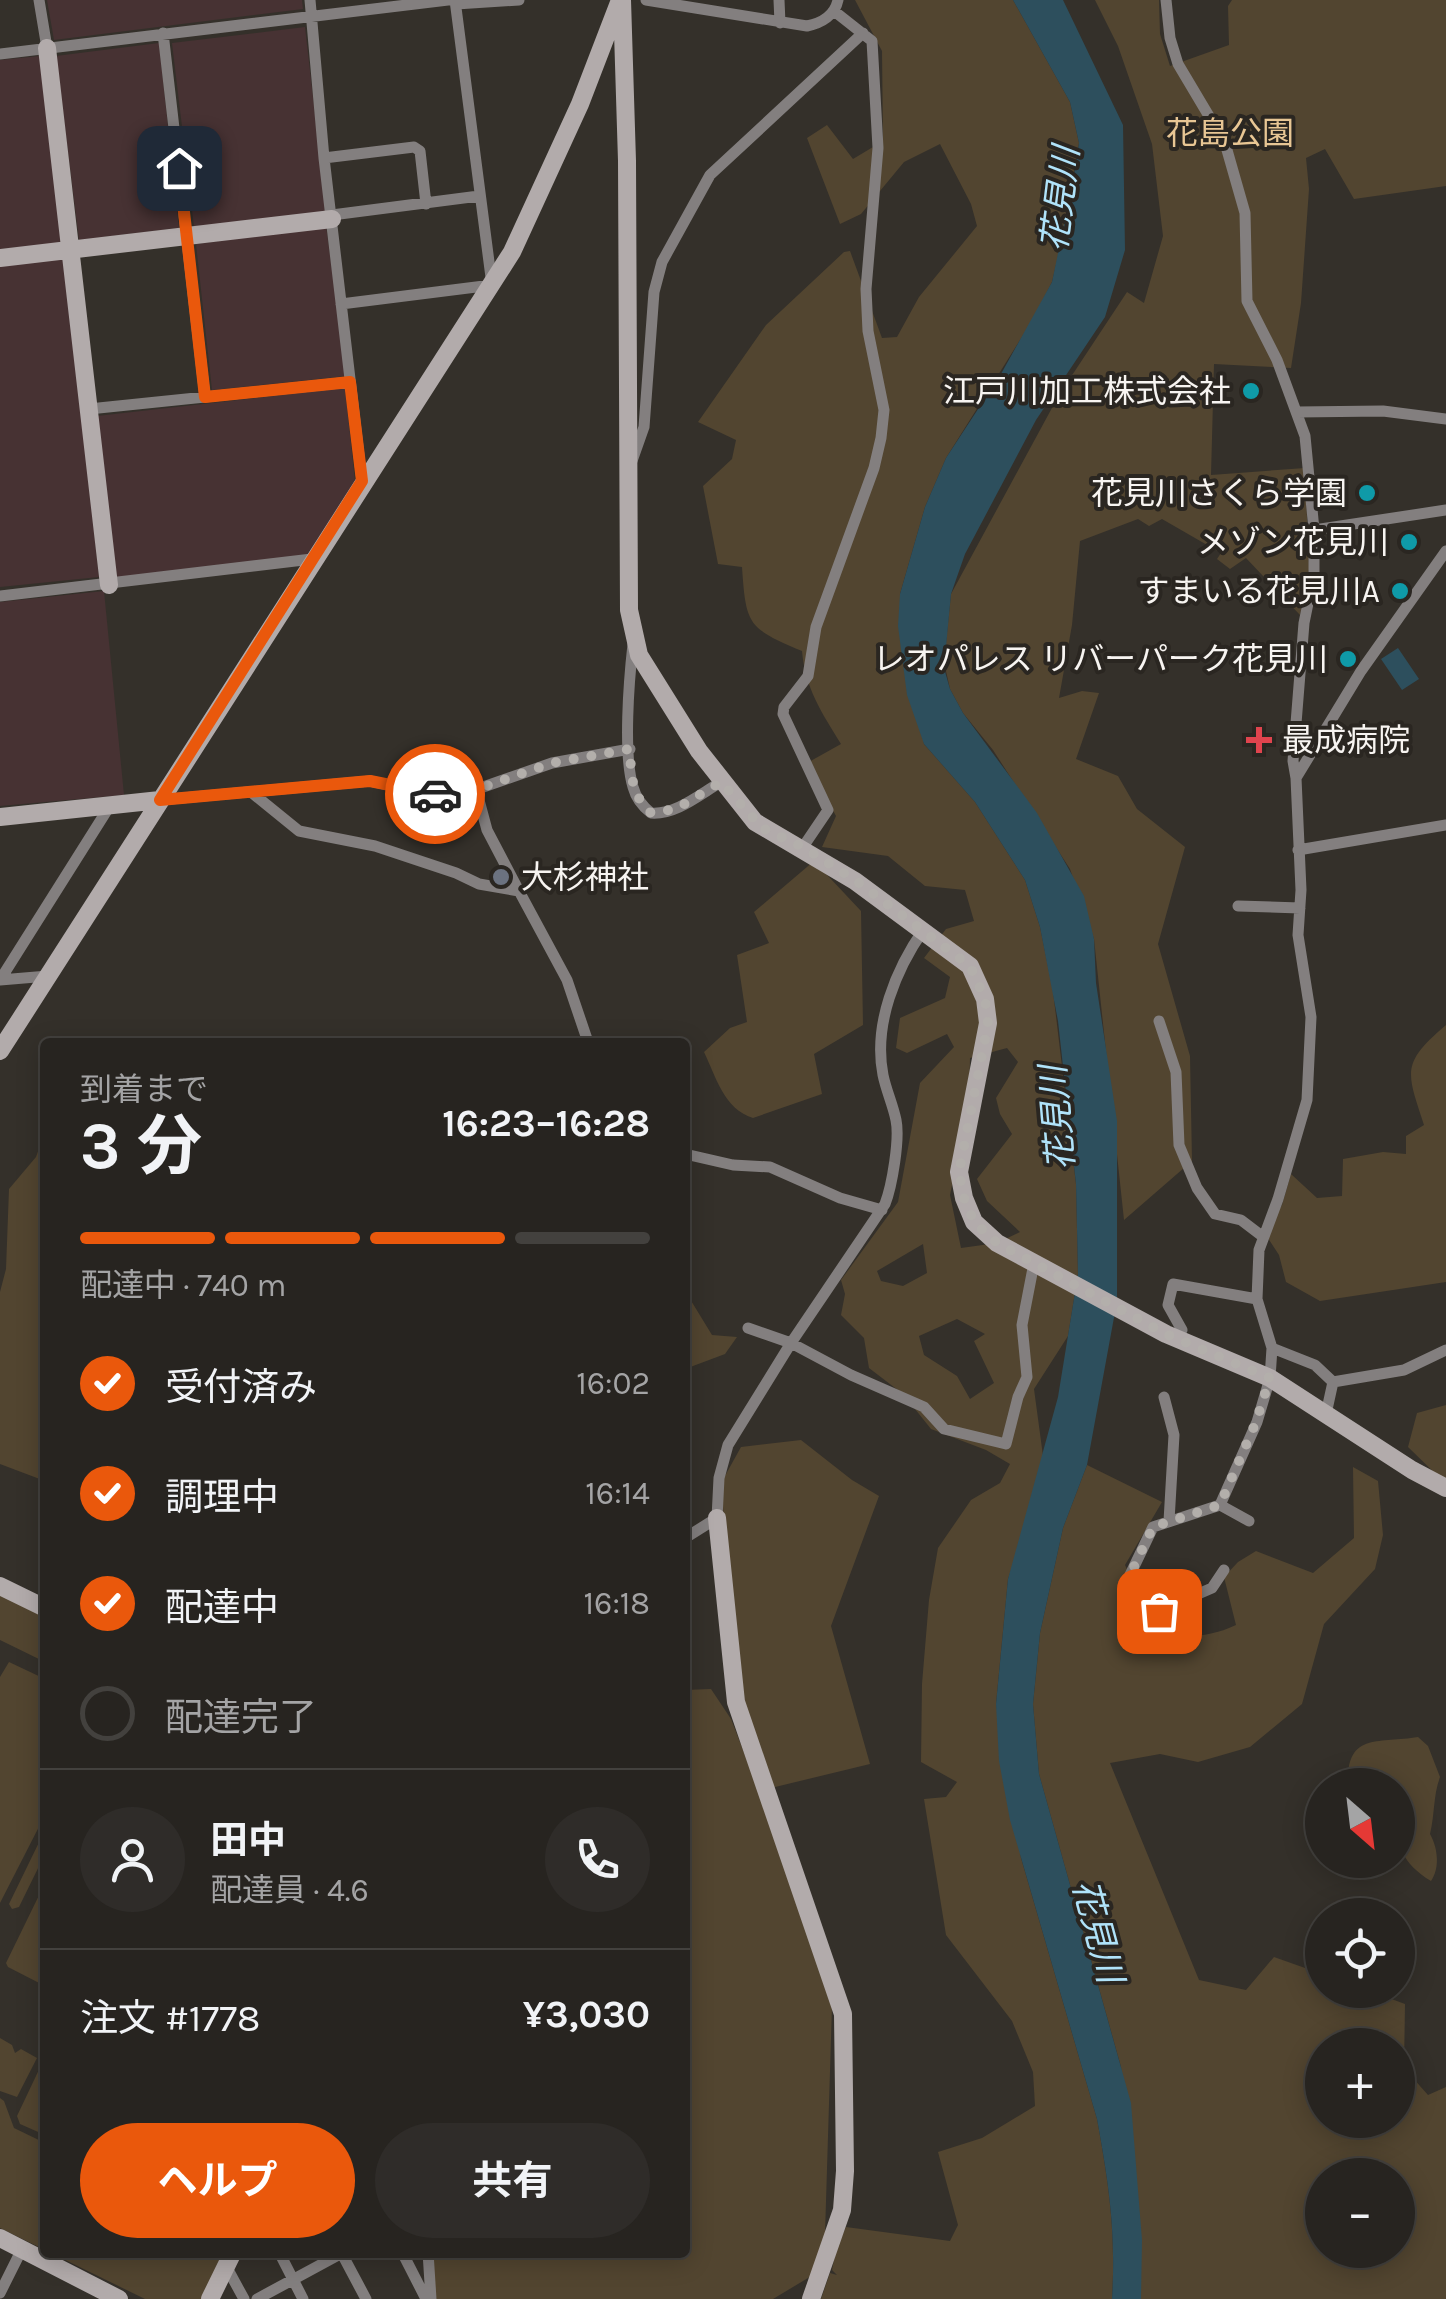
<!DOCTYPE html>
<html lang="ja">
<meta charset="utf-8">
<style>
body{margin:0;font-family:Karla,"Noto Sans JP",sans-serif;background:#2f2c29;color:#f1f3f6;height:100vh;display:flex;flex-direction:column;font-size:38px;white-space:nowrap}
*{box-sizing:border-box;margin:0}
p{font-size:32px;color:#a4a4a5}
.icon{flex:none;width:55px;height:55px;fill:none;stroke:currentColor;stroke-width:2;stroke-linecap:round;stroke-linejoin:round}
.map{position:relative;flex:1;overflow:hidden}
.details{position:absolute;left:40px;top:1038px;width:650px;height:1220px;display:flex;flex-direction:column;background:#272420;border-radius:10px;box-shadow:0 5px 25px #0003,0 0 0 2px #43413e}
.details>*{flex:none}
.needle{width:65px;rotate:152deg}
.buttons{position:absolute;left:1305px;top:1768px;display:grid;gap:20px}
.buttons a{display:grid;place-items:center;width:110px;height:110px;border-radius:50%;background:#272420;box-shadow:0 5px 25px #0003,0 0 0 2px #43413e;font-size:50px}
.pin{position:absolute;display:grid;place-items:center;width:85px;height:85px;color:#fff;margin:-42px;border-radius:20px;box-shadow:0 5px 15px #0006}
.courier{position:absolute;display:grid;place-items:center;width:100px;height:100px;margin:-50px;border:8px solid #ea580c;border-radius:50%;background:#fff;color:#222;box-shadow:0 2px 12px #0007}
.summary em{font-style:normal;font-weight:700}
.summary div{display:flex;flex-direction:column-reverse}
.summary{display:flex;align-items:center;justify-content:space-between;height:170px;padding:0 40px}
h1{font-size:65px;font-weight:700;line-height:75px}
.bar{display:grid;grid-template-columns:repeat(4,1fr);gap:15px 10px;align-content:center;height:120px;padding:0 40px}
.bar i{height:12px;border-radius:8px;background:#43413e}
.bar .selected{background:#ea580c}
.bar p{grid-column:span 4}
.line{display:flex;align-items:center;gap:25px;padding:0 40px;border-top:2px solid #43413e}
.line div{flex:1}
.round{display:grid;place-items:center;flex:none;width:105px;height:105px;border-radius:52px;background:#2f2c29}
ol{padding:0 40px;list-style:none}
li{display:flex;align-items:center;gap:30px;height:110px}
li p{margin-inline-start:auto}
li .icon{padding:10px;border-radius:50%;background:#ea580c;color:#fff;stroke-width:4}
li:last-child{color:#a4a4a5}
li i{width:55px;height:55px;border:5px solid #43413e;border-radius:50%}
.action{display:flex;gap:20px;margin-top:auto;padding:20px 40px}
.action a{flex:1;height:115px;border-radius:60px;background:#ea580c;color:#fff;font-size:40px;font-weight:700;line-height:115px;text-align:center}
.action a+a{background:#2f2c29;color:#f1f3f6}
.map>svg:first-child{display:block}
</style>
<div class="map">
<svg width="1446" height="2299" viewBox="0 0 1446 2299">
<rect width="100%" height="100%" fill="#34302a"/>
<path fill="#473233" d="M47,0H302L303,9L54,40Z
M305,27L326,211L194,227L172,43Z
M159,43L179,228L79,240L56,56Z
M40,56L63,243L0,249V60Z
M326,226L347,376L212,390L196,244Z
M65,256L99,577L0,587V264Z
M345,388L355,481L307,555L117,578L97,416Z
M104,591L124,795L0,806V602Z"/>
<path fill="#524530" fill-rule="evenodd" d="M855,0H1013L1070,102L1079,143L1062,239L1052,282L1032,321L946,458L925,507L900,594L924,744L975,802L1025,880L1040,927L1053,991L1076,1184L1078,1274L1068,1336L1034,1389L1043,1456L1031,1512L1008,1579L996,1704L1021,1858L1097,2119C1109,2185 1116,2232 1112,2299H821L830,2273L837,2275L832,2270L836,2250L846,2227L950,2241L958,2225L938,2152L982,2138L1035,2106L1033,2072L1012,2021L946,1935L924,1799L946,1797L957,1782L921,1762L922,1684L929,1600L938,1548L971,1500L1000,1483L1010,1464L986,1450L931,1429L903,1394L869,1368L864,1338L841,1315L845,1294L841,1280L898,1202L920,1083L954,1047L947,1034L907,1053L896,1048L900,1018L945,998L950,977L924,958L946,929L974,921L965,890L925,886L888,856L822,847L836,816L807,763L841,744C822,713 805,688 802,651C748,628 746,626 742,567L718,564L703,486L732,459L736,440L698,422L766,325L844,252L850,251L882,338L897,337L919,297L977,226L971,204L940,144L904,162L861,214L840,224L807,138L827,125L853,159L883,141L882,51ZM1007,1048L1018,1062L996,1098L1000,1114L1012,1134L977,1179L987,1201L1020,1232L997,1243L961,1248L950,1195L969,1102L970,1058ZM923,1244L927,1273L903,1286L881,1281L877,1271ZM957,1319L985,1334L974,1341L994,1383L970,1399L957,1376L924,1355L919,1336Z
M1095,0H1159L1160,34L1170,66L1229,45L1228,6L1232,0H1446V186L1354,199L1325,149L1306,158L1309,189L1301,303L1291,368L1214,364L1211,475L1305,468L1309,569L1300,615L1246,558L1230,569L1217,559L1221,553L1162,519L1149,526L1138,519L1080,541L1072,625L1059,698L1082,691L1099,693L1076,759L1118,776L1137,809L1185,847L1158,944L1190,1056L1192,1161L1124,1220L1094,939L1070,869L993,750L963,713L950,689L944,662L951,594L1059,395L1127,292L1144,303L1163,236L1152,144L1118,46Z
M814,861L861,911L863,1025L814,1054L822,1094L753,1118C724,1109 716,1077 704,1052L730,1028L747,1022L737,955L769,943L754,912Z
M1446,1025V1282L1320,1301L1286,1282L1279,1255L1264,1232L1282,1205L1291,1174L1317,1198L1342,1196L1343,1159L1383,1152L1406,1154V1136L1424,1125C1407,1072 1400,1064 1446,1025Z
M45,1132V1481L0,1464V1292L6,1269L9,1189L36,1157Z
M685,1298L690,1299L712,1335L737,1337L725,1354L685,1369Z
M1446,1405V1484L1408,1447L1417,1413Z
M801,1440L852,1480L879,1496L831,1626L870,1764L771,1788L738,1691L721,1483L741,1447Z
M1087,1465L1162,1502L1125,1565L1157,1634C1186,1637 1209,1638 1236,1625L1224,1577L1238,1562L1256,1551L1313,1573L1354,1538L1353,1467L1378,1481L1383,1535L1375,1569L1324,1624L1302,1704L1250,1747L1198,1762L1160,1754L1110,1763L1199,1980L1246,1990L1274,1957L1322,1974V1990H1367L1405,2004L1404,2068L1428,2095L1446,2087V2299H1138L1121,2067L1039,1774L1033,1704L1040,1633L1063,1528ZM1322,2045H1398V2120H1322ZM1322,2175H1398V2250H1322Z
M0,1593L45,1615V1662L0,1640Z
M9,1662L45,1679V1815L0,1903V1677Z
M711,1689L731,1719L787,1863L832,2006L825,2234L813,2275L773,2299H435L432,2253L685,2252V1690Z
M1418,1737L1428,1746L1440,1777C1433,1796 1435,1814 1430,1834C1438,1848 1440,1868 1431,1881C1389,1855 1398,1830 1398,1785H1348C1346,1731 1379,1744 1418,1737Z
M45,1830V1854L19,1907L12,1909L9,1904Z
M45,1883V1986L8,1967L6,1963Z
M0,2038L12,2045L15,2053L21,2049L37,2058L17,2097L0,2091Z
M45,2057V2135L20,2124L17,2116Z
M0,2098L4,2101L14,2128L45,2143V2250L0,2228Z
M51,2253H226L204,2299H145Z"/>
<path fill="#2d4f5d" d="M1013,0H1063L1123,125L1125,250L1105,317L1036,420L965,554L951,594L944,668L950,689L963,713L1037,813L1084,896L1094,939L1096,983L1117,1121V1301L1087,1465L1063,1528L1040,1633L1033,1704L1039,1774L1131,2103L1142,2240L1141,2299H1112C1116,2232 1109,2185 1097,2119L1010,1820L999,1761L996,1704L1008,1579L1058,1397L1078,1274L1076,1184L1058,1021L1040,927L1025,880L975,802L924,744L907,695L898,626L900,594L925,507L946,458L1001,374L1052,282L1073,181L1079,143L1070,102Z
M1398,648L1419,679L1402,690L1381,659Z"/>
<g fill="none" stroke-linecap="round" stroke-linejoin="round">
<path stroke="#837f7f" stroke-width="11" d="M39,0L47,48
M310,0L324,158L362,481
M646,0L807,26C822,23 835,15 838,0
M779,0L780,23
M1166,0L1170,38L1178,64L1225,143L1245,213L1247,301L1277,360L1305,436L1314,530V574L1304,623L1293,761L1296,778L1301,890L1298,935L1311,1017L1307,1100L1278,1199L1259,1250L1257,1299L1272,1348L1270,1378L1257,1422L1220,1505L1153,1527L1130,1575L1159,1611L1212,1588L1224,1570
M456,4L519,0
M163,33L205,397
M0,54L448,0
M324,158L414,147L420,151L426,204
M332,215L479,196
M341,304L492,285L455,0
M89,409L350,382
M1297,412L1383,411L1446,419
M632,461L644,427L654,292L662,262L710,175L863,33
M1314,530L1446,510
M0,596L312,559
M633,644C629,680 623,754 633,787C636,798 642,806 651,813C676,815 700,794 721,782
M1296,778L1361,671L1446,551
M476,789L487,830L519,891
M251,792L299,831L375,846L456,873L479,884L519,891L567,980L588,1042
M160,800L370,781L431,794H450L469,792L552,763L630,749
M803,847L828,810L783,714L784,707L808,676L816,627L874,468L881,438L884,410L868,331L866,289L878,148L872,41L834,11
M1298,850L1446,825
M1238,906L1300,908
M0,980L111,804
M0,980L48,976
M1159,1021L1176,1072L1179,1145L1197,1188L1215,1214L1241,1220L1262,1236
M685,1154L733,1165L770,1167L840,1198L882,1210
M748,1328L791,1343L851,1375L924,1407L944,1429L1006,1444L1018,1397L1027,1377L1022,1325L1034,1263
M1182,1330L1168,1305L1173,1284L1257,1299
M1272,1348L1315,1365L1333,1382L1326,1414
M1333,1382L1404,1370L1446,1350
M1164,1397L1174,1435L1169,1521
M1220,1505L1249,1521
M685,1538L717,1518L719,1478L728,1445L791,1343L885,1204C892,1186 900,1139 896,1120C893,1105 886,1090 883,1075C873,1024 896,969 924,929
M279,2252L303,2299
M341,2252L366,2299
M402,2252L426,2299
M428,2252L431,2299
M226,2266L244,2299
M0,2293L22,2249
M257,2299L344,2252"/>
<path stroke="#b2abab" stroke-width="18" d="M622,0L627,161L629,610L639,655L699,751L755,822L855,881L970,966L985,999L988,1023L959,1172L964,1198L974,1222L997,1243L1166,1334L1270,1378L1412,1470L1446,1488
M47,48L109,585
M0,258L332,219
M0,817L160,800
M0,1051L512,252L580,104L620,0
M717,1518L736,1702L843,2014L845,2171L842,2210L811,2299
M0,1586L45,1608
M0,2238L119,2299
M210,2299L233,2252"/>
</g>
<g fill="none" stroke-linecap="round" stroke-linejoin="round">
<path stroke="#b3afab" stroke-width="10" stroke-dasharray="0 18" d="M435,794L469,792L552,763L630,749C631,774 631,795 651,813L676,809L721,782L762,828L803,847L855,880L970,966L985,999L988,1024L959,1172L964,1198L974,1222L997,1243L1166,1334L1270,1378L1256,1422L1220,1505L1153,1527L1130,1575L1159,1611"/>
<path stroke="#ea580c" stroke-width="12" d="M179,168L205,397L350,382L362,481L160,800L370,781L435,794"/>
</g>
<g fill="#0f9aa8" stroke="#2a2621" stroke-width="4">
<circle cx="1251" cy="391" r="10"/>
<circle cx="1367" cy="493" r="10"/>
<circle cx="1409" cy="542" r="10"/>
<circle cx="1400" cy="591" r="10"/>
<circle cx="1348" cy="659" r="10"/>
</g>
<path fill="#e0444e" stroke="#2a2621" stroke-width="4" d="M1254 725h10v10h10v10h-10v10h-10v-10h-10v-10h10z"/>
<circle fill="#6b7280" stroke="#2a2621" stroke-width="4" cx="501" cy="877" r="10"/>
<g text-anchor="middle" stroke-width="8" stroke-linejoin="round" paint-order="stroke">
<g font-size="32" fill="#e8c694" stroke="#2a2621">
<text x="1230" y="144">花島公園</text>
</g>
<g font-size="32" fill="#f7f4f1" stroke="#2a2621" text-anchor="end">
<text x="1231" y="402">江戸川加工株式会社</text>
<text x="1347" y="504">花見川さくら学園</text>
<text x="1389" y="553">メゾン花見川</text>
<text x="1380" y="602">すまいる花見川A</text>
<text x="1328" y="670">レオパレス リバーパーク花見川</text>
<text x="1282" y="751" text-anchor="start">最成病院</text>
<text x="521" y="888" text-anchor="start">大杉神社</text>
</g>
<g font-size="35" font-style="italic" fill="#b0e3fa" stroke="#2a2621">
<text transform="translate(1060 199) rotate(-83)" y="12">花見川</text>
<text transform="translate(1057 1118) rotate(-95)" y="12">花見川</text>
<text transform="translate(1098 1931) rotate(75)" y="12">花見川</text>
</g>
</g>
</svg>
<div class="buttons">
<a><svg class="needle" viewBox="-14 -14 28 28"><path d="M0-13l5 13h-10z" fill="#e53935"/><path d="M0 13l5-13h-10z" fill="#a4a4a5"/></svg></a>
<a><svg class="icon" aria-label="locate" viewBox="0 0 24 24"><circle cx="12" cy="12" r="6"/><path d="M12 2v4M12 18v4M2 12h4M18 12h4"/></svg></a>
<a>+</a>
<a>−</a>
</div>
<div class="pin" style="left:1159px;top:1611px;background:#ea580c"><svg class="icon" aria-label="bag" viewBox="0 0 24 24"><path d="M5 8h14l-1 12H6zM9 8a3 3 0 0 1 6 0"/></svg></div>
<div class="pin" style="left:179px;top:168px;background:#1f2937"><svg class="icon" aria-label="home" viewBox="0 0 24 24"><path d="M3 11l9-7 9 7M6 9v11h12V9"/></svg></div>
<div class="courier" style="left:435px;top:794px"><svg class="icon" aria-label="car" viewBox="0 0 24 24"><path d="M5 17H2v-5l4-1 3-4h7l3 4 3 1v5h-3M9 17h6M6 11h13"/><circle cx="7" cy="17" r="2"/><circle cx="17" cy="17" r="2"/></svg></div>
<section class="details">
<div class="summary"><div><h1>3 分</h1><p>到着まで</p></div><em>16:23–16:28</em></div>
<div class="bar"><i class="selected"></i><i class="selected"></i><i class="selected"></i><i></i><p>配達中 · 740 m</p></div>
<ol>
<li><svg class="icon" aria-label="check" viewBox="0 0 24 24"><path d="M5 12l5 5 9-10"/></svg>受付済み<p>16:02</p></li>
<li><svg class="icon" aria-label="check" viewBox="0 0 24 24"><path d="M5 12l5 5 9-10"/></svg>調理中<p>16:14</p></li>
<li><svg class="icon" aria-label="check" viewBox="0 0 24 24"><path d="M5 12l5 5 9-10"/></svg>配達中<p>16:18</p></li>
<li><i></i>配達完了</li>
</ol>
<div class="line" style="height:180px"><a class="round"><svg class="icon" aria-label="person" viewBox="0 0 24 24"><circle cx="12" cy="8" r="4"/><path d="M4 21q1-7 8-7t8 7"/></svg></a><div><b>田中</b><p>配達員 · 4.6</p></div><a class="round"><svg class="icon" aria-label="phone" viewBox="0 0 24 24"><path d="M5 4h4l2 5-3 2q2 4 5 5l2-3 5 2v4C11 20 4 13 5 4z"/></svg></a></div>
<div class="line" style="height:130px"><div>注文 #1778</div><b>¥3,030</b></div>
<div class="action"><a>ヘルプ</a><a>共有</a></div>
</section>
</div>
